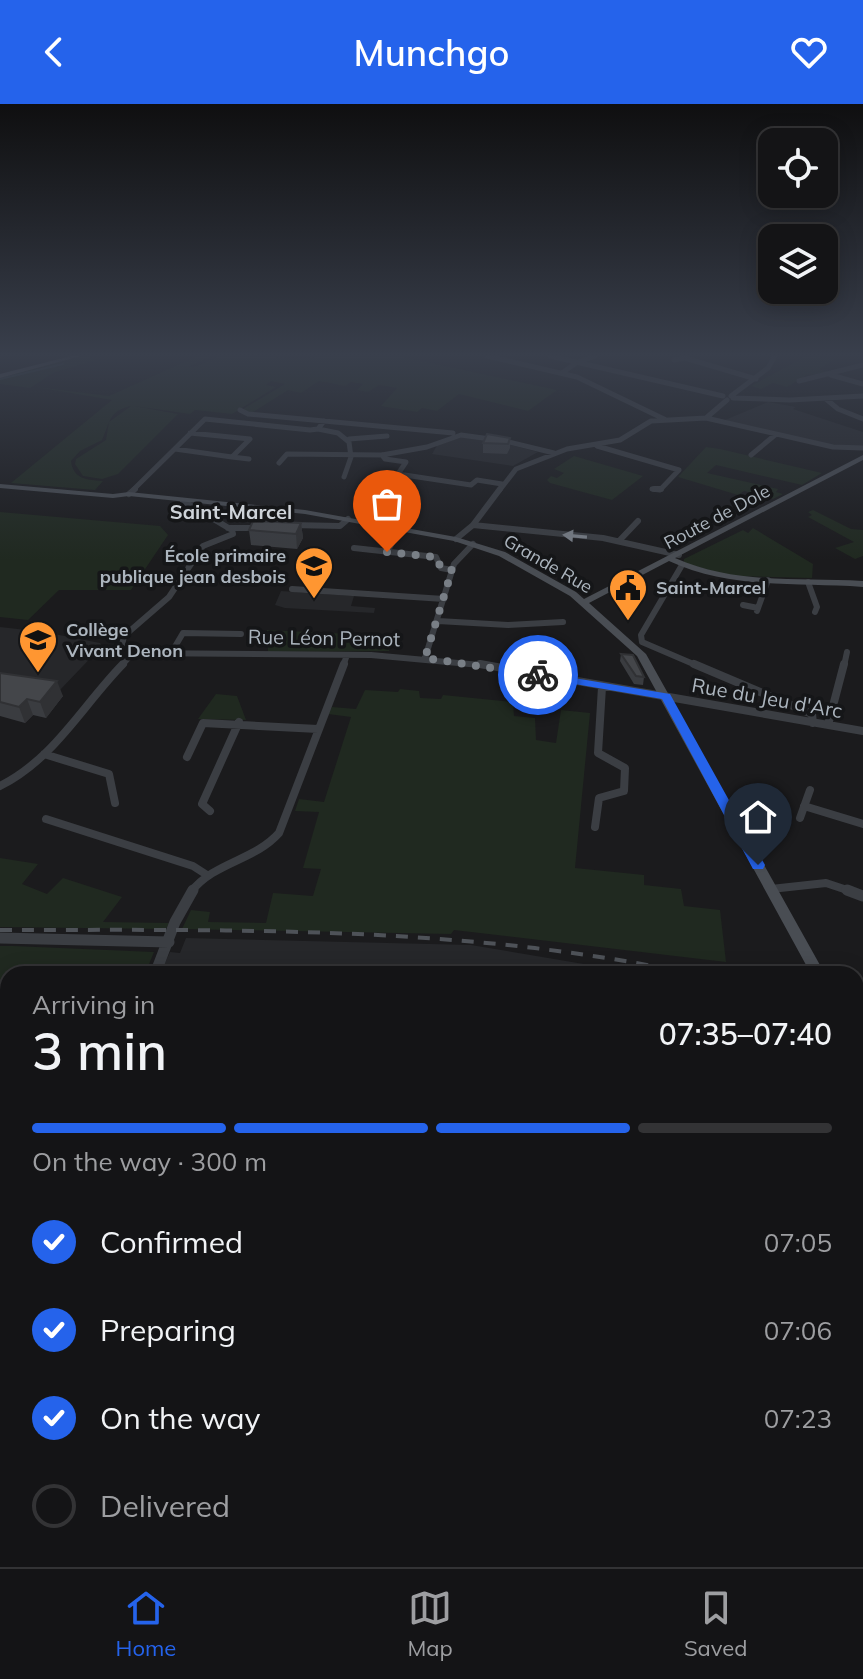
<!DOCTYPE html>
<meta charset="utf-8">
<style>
body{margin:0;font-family:Mulish,sans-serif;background:#1d1d1f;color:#f1f3f6;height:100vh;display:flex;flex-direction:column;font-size:30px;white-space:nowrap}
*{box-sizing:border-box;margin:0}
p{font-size:26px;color:#9d9ea1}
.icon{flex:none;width:44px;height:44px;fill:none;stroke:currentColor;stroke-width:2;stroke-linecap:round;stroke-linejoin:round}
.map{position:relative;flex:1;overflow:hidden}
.drawer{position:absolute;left:0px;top:862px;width:864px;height:602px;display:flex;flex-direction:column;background:#141416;border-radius:24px 24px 0 0;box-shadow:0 4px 20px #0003,0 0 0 2px #333335}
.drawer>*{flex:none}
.buttons{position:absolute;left:758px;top:24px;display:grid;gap:16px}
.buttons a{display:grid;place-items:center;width:80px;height:80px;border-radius:16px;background:#141416;box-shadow:0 4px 20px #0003,0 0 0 2px #333335;font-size:40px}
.pin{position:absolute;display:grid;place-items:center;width:68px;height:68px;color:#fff;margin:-82px -34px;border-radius:50% 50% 50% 0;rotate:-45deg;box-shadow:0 0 8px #0007}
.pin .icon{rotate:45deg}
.courier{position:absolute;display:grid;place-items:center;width:80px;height:80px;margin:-40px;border:6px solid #2563eb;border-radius:50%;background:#fff;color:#222;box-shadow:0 2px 10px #0007}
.headline em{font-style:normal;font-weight:600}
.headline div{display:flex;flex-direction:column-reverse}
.headline{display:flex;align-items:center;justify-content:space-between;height:136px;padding:0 32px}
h1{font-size:52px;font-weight:600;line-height:60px}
.bar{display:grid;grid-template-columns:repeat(4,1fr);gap:12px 8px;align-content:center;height:96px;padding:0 32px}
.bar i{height:10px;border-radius:6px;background:#333335}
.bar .selected{background:#2563eb}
.bar p{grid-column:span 4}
ol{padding:0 32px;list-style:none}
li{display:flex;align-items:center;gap:24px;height:88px}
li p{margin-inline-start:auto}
li .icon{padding:8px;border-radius:50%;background:#2563eb;color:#fff;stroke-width:4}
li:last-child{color:#9d9ea1}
li i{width:44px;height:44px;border:4px solid #333335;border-radius:50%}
header{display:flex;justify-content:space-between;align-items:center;height:104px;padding:0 32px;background:#2563eb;color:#fff;font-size:36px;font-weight:600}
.tabs{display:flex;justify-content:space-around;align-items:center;height:112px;border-top:2px solid #333335;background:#141416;font-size:22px;color:#9d9ea1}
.tabs a{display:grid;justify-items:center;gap:4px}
.tabs .selected{color:#2563eb}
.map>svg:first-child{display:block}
</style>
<header><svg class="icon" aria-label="back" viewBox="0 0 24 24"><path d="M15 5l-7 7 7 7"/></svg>Munchgo<svg class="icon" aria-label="heart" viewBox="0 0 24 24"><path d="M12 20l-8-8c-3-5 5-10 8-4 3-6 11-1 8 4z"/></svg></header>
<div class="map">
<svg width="863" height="1463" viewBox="0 0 863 1463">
<rect width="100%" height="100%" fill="#1b1b1d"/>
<path fill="#26272a" d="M768,298L796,303L793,305L863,328V344L830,342L725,316Z
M463,333L499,338L538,348L513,362L432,350L438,340Z
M281,487L354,492L351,502L375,504L374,509L285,504L275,501Z
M0,523L44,528L100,539L102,542L59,587L0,581Z
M186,834L471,841L643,870H160L170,848L180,849Z"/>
<path fill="#202920" d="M83,252H95L90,254L95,256L53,269L30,284L0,280V273Z
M198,252H212L188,263C200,264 211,253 224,252C244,250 308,257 320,252H398L557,286L528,307L459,290L437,307L422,304L417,308L381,302L397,284L379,281L368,288L357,286L363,280L351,278L345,282L319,277L301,289L288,286L250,310L243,305L285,280L271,277L266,281L276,283L232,310L195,306L190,310L134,302L178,310L118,370L102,375L83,372L75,360L76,355L106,336L109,318L131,302C108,307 110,319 102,336L80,347L71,357C73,375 87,376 103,377L95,386L11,379L112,296L36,283L109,292Z
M806,252L835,255L819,265L832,269L807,271L787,283L773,279L761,285L751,282Z
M706,343L720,345L822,369L802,381L716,361L707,369L778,385L776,388L783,390L773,395L744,387L738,391L678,373Z
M574,352L643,372L612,396L550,379L547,376L551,372L557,374L564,369L554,365Z
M813,406L851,425L863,426V452L855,455L835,444L854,438L808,413L812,411L808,408Z
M0,408L160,422L168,431L131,486H59L28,516L0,513Z
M753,424L813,460L812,474L730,472L684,459V455L743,426L748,429Z
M267,526L393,532L389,547L268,548Z
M400,585L419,587L420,594L441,595L443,591L513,598L514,612L535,614L536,636L556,639L561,606L590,609L575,764L644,771V781L681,785L684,802L720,806L726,858L454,826L451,830L182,825L191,806L210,808L208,818L266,819L273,789L313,792L321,765L303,764L319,708L295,707L299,695L324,698L351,613L328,610L332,603L356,605L365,586L398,588Z
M216,590L237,592L246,616L198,615Z
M0,754L38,760L22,780L47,790L63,774L122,793L103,818L169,819L166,825L0,823Z
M0,842H13L154,848L145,870H8V883L0,882Z
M0,999L8,1000V1456H28L25,1463H0Z"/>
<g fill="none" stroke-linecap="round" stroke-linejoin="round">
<path stroke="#2f3e43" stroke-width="2" d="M0,275L63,260"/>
<path stroke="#3b3e43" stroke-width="5" d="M487,252L577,273L664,315
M550,252L723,292
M674,256L685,254L756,275
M562,269L576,259L595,252
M831,271L863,280
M799,277L863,261
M731,292L768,264L775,252
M733,294L790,296L863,292
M826,295L838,305L863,315
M240,306L248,310L453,329
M706,314L727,296
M318,325L338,329L349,338L351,353L344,373
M349,335L387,332
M597,342L679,366L660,386L652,385
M175,345L232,353L250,335L190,329
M382,351L385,355L406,358L398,370L471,381L477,376L502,380
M751,351L775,331
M232,353L249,355
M279,359L287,350L382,351L427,343L461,331L505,337L554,349
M132,387L205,315L310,326L318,325L324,317
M499,387L516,365L567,345L620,336L651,317L706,314L833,343L863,344"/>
<path stroke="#3b3e43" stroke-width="6" d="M654,385H661
M129,390L135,385
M183,397L232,426L233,430L203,442L169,493L124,532L122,541L133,549L371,551L491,562
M290,421L340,422L348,415
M473,421L603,434L679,451
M228,424H260
M456,435L473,421L500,385
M619,437L638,417
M354,444L436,453L441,464L452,466
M387,448L400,424
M682,461L641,531L642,538L698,562
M808,478L817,503L815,508
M292,485L444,495
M743,501L758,504
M757,507L768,476
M438,517L508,521L563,518
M170,551L183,529L241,530
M425,554L454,460L473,440
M121,562L133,549
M343,562L347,551
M844,562L847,548"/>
<path stroke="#3b3e43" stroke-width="8" d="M480,560L863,627
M694,560L812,610L813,619
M828,621L844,560
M44,650L109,670L115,699
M187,653L203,619L318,625
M0,682C54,655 82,602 123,560
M804,702L863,720
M210,707L202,700L239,618
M800,714L810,686
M46,715L193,762L207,771
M595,723L599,694L624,687L625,664L598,649L602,583
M771,785L826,779L853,788
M191,788C214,758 254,757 279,729L344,560"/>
<path stroke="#3b3e43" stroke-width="11" d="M847,786L863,792
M0,834L169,838
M155,870L175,818L193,786
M856,890L863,893"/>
<path stroke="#3b3e43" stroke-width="14" d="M266,1456L294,1461L307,1456
M642,1456L675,1463
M258,1463L260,1456
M448,1463L449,1456"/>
<path fill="#494d53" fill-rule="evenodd" d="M863,351V356L675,454C736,481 798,473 863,477V483C796,478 732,486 669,457L589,499L646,550L825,870H811L637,552L570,492L499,452L454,437L305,410L129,392L113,394L0,384V380L113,390L129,388L305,406L456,433L505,448L576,488L584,495Z
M856,958L861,960L863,964V990L858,988L856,984Z"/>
<path fill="#575b62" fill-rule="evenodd" d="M71,252H81L0,274V270Z"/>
<path stroke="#4e5258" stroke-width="4" stroke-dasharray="12 10" stroke-linecap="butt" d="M0,826C231,826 465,821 692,870"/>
</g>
<path fill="#3a3c40" d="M510,334V344L507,350L483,349V339Z
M301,419L303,434L297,445L251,441L249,426Z
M621,550L644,573L643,581L634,580L620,557Z
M0,569L63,592L46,614L33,611L25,619L0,612Z"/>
<path fill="#303134" d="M301,419L303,434L297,445L296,430Z
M57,577L63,592L46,614L40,598Z
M27,595L33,611L25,619L19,603Z"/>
<path fill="#44464a" stroke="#303134" stroke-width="2" d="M487,330L510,334L508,340L483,339Z
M253,417L301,419L296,430L249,426Z
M621,550L633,551L644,573L636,572Z
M0,569L57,577L40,598L27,595L19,603L0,598Z"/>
<defs><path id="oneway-solid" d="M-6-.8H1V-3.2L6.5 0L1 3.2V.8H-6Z" transform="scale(2)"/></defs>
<use fill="#797f87" href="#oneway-solid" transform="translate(575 432) rotate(-175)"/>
<linearGradient id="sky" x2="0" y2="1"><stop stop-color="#0f0f10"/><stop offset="0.55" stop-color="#393f4c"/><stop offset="1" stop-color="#393f4c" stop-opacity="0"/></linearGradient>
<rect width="863" height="456" fill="url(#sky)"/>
<path fill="#2563eb" d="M538,568L670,590L765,761L763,765H753L662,595L534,573V569Z"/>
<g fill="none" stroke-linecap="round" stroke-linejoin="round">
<path stroke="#797f86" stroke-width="8" stroke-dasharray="0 14.4" d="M387,448L436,453L441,464L452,466L425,554L538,571"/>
</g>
<defs>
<g id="school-pin" transform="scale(2)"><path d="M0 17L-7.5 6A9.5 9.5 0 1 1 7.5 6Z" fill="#ff9631" stroke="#151618"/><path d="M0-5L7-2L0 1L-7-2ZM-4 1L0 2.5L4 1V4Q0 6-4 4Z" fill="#111"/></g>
<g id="civic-pin" transform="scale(2)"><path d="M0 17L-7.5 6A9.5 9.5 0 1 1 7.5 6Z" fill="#ff9631" stroke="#151618"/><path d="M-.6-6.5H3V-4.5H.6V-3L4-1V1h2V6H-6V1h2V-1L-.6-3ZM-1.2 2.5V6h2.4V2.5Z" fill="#111"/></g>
</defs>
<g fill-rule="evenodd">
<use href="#school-pin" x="314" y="462"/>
<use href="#civic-pin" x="628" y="484"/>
<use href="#school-pin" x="38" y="536"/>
</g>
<g text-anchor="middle" stroke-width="7" stroke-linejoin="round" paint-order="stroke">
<g font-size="18" fill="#acb5be" stroke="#151618">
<text transform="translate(717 413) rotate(-28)" y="6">Route de Dole</text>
<text transform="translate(548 460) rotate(30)" y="6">Grande Rue</text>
</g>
<g font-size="18" font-weight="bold" fill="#acb5be" stroke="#151618" text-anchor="start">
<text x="286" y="458" text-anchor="end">École primaire<tspan x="286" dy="21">publique jean desbois</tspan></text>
<text x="656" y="490">Saint-Marcel</text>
<text x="66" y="532">Collège<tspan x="66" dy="21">Vivant Denon</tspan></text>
</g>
<g font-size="20" font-weight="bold" fill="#ced3d9" stroke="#151618">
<text x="231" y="415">Saint-Marcel</text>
</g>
<g font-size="20" fill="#acb5be" stroke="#151618">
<text transform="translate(324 534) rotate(1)" y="7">Rue Léon Pernot</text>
<text transform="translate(767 594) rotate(10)" y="7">Rue du Jeu d'Arc</text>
</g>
</g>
</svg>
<div class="buttons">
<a><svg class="icon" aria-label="locate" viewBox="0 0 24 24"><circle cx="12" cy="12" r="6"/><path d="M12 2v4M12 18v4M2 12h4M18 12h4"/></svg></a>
<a><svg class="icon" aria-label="layers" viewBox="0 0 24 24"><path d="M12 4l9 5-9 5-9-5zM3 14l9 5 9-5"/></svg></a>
</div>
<div class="pin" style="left:387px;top:448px;background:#ea580c"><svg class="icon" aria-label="bag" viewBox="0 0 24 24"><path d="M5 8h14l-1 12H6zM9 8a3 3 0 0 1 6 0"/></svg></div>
<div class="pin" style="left:758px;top:761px;background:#1f2937"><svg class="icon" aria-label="home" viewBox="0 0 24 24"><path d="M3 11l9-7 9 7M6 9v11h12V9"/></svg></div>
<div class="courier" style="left:538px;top:571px"><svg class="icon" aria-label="bike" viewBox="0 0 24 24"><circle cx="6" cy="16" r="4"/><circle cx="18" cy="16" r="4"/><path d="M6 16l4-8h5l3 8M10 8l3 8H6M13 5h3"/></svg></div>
<section class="drawer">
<div class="headline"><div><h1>3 min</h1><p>Arriving in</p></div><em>07:35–07:40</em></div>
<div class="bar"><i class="selected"></i><i class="selected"></i><i class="selected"></i><i></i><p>On the way · 300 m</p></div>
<ol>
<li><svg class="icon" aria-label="check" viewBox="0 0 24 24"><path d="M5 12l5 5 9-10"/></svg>Confirmed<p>07:05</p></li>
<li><svg class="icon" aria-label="check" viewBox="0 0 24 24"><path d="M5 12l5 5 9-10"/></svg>Preparing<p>07:06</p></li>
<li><svg class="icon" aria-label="check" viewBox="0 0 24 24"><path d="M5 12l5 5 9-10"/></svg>On the way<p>07:23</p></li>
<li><i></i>Delivered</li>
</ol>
</section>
</div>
<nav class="tabs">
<a class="selected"><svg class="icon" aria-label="home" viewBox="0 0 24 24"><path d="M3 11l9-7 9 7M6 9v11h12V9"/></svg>Home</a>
<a><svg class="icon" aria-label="map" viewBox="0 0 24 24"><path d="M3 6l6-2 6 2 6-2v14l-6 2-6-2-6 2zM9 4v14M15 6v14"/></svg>Map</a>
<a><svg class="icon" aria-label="saved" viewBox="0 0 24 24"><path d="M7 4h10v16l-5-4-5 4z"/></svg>Saved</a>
</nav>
